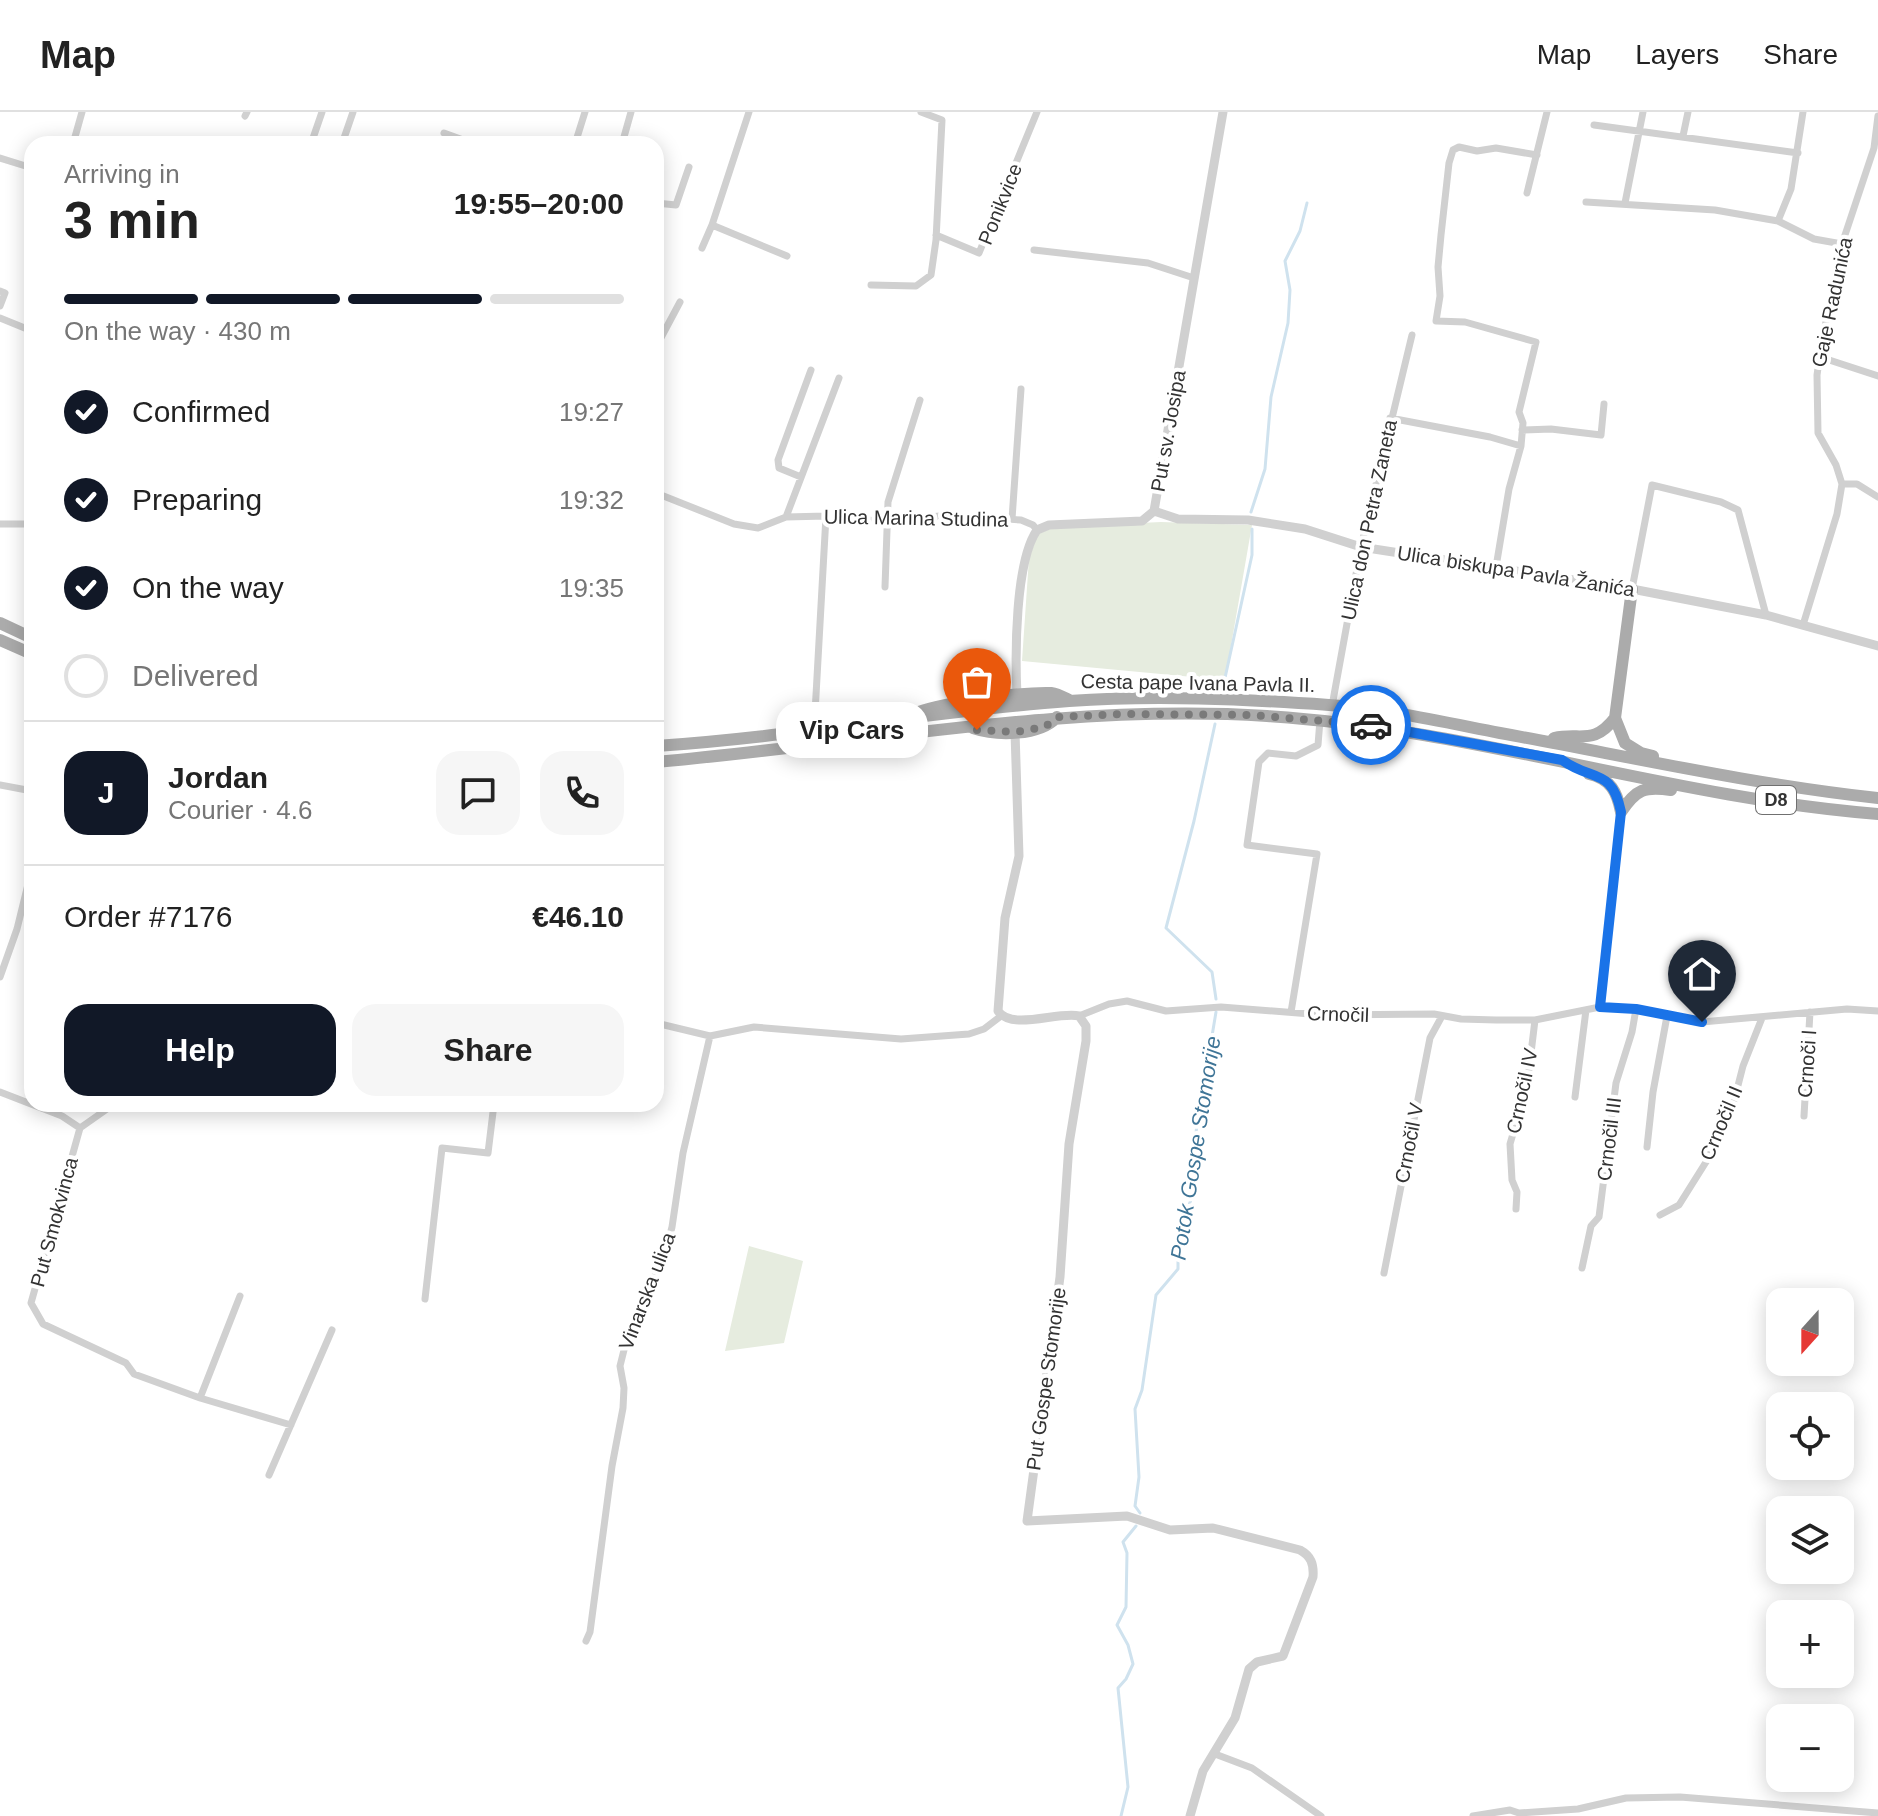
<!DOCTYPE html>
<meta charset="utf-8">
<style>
body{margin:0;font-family:Helvetica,sans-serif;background:#f6f6f6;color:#222;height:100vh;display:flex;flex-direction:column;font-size:30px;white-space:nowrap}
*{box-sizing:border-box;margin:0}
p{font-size:26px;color:#767676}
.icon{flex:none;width:44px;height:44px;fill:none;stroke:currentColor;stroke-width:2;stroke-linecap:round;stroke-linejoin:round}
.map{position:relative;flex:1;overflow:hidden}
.details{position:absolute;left:24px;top:24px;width:640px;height:976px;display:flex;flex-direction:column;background:#fff;border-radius:24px;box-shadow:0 4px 20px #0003}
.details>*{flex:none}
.needle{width:52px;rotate:201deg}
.fabs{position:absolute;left:1766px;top:1176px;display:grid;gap:16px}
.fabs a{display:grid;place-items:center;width:88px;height:88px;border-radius:16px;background:#fff;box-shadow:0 4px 20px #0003;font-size:40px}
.pin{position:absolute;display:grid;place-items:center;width:68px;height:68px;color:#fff;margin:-82px -34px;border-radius:50% 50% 50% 0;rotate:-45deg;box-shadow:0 0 8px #0007}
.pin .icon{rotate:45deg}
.courier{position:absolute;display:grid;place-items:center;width:80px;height:80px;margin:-40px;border:6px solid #1a73e8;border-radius:50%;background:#fff;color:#222;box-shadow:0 2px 10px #0007}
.bubble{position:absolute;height:56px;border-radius:24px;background:#fff;box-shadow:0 4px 20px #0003;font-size:26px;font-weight:600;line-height:56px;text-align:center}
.head em{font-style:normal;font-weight:600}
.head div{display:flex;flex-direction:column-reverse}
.head{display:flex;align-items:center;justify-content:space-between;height:136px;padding:0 40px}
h1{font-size:52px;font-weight:600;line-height:60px}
.bar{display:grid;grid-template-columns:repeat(4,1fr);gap:12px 8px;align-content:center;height:96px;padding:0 40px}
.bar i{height:10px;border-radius:6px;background:#e0e0e0}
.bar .current{background:#111827}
.bar p{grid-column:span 4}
.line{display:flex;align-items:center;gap:20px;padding:0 40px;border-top:2px solid #e0e0e0}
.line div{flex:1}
.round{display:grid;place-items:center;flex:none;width:84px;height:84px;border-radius:24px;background:#f6f6f6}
ol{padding:0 40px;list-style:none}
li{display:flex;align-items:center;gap:24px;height:88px}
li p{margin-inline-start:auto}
li .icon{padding:8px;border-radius:50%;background:#111827;color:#fff;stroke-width:4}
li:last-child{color:#767676}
li i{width:44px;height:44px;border:4px solid #e0e0e0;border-radius:50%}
.action{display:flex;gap:16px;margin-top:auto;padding:16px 40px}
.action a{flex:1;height:92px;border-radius:24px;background:#111827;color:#fff;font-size:32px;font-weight:600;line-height:92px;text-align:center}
.action a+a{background:#f6f6f6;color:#222}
header{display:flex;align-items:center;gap:48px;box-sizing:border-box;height:112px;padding:0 40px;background:#fff;border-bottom:2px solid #e0e0e0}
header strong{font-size:38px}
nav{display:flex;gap:44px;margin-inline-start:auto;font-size:28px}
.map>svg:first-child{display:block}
</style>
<header>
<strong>Map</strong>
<nav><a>Map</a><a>Layers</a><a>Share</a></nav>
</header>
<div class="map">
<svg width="1878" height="1704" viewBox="0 0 1878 1704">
<rect width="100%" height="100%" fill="#fff"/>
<path fill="#e6ecdf" d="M1161,410L1252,413L1225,568L1022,549L1029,446L1038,422L1055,415Z
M749,1134L803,1149L784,1231L725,1239Z"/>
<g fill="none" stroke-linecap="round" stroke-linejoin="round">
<path stroke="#cfe2ee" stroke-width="3" d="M1251,400L1265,357L1271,285L1288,211L1290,178L1285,149L1300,119L1307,91
M1223,575L1252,443V417
M1215,612L1194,709L1166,816L1212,860L1216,887
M1140,1401L1135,1394L1139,1365L1135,1297L1142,1278L1156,1183L1178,1157V1118L1191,1088V1050L1216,900
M1121,1704L1128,1675L1118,1576L1126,1567L1133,1552L1128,1533L1117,1513L1126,1495L1127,1441L1123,1430L1136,1414"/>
<path stroke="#d0d0d0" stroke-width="7" d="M749,0L712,113L787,144
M245,4L247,0
M1594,13L1798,41
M444,21L474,32
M1683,24L1688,0
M73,32L82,0
M311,32L322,0
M342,32L353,0
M575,32L585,0
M622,32L631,0
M0,46L32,56
M1527,81L1547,0
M1586,90L1715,98L1778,109L1814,127L1842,132
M656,91L676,93L689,55
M1625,91L1643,0
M1778,109L1791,77L1803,0
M936,123L979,141L1037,0
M702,136L712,113
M1034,138L1148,151L1194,166
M871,173L916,174L931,163L936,128L942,8L921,0
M0,179L5,181L0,194
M0,206L32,219
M656,235L680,190
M1820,245L1878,264
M1390,306L1490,325L1521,334
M1522,318L1551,317L1601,323L1604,292
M801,365L779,356L778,348L811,258
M1842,372H1857L1878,385
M656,381L734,412L758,416L786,405L826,404L888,410L948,403L1021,408L1033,413L1037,418
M786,405L839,266
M1012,407L1021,277
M28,411L32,396
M0,412H32
M1496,455L1509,377L1521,334L1523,311L1519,300L1536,230L1465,210L1436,209L1440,184L1438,155L1441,123L1449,51L1453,38L1459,35L1477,39L1496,36L1537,43
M885,475L888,390L920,288
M1632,477L1652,373L1721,390L1738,398L1766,503
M1803,513L1837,402L1842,372L1836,353L1818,321L1817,263L1822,229L1842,132L1874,36L1878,4
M1332,594L1361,435L1412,223
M814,619L826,404
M0,673L32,679
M0,865L17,817L32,756
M1600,895L1621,700
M1291,900L1317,742L1247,733L1259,650L1268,641L1296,644L1318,633L1320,608
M1079,904L1109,892L1127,889L1166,899L1221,895L1323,903L1434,902L1461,907L1496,908H1535L1600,895L1636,897L1702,910L1847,897L1878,899
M656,911L710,924L754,915L901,927L969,922L984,917L1001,904
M0,980L62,1004L80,1016
M1575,985L1586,898
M1804,1004L1810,900
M80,1016L31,1191L43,1212L126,1251L134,1262L200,1286L291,1313
M80,1016L107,997L109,992
M1647,1035L1653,980L1667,904
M1516,1097L1517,1080L1512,1068L1510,1032L1527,974L1535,908
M1660,1103L1679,1093L1706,1050L1733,993L1743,954L1762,906
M1582,1156L1591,1114L1599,1105L1616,971L1632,920L1636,897
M1384,1161L1430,926L1442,904
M425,1187L442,1036L488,1041L494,992
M200,1286L240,1184
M269,1363L332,1218
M586,1529L590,1520L612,1354L623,1296L624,1276L620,1254L626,1230L666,1138L672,1115L683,1041L710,924
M1215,1642L1252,1656L1321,1704
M1473,1704L1510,1698L1519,1701L1578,1697L1626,1686L1680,1685L1878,1701"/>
<path stroke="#d0d0d0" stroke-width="9" d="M1154,399L1178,407L1248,408L1305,417L1361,435L1632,477L1766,503L1878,534
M1017,583C1015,543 1015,450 1037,418L1049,413L1142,409L1154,399L1223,0
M1015,620L1019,744L1005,806L998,899C1012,919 1058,899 1079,904L1086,914V929L1069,1032L1060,1165L1027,1409L1127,1404L1170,1418L1213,1416L1300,1438C1311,1444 1314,1452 1313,1465L1283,1544L1257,1550L1249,1557L1235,1606L1203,1659L1190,1704"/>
<path stroke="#ababab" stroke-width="12" d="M1632,477L1615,606L1625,631L1641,641L1653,644
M0,511L32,526
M0,528L32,542
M919,600C946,590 1022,580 1051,581C1058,582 1063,585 1069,588
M973,616C997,624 1039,624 1057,605
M1554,626C1581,620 1593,634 1615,606
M656,634C794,625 931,599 1069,589C1155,583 1242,587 1329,593C1386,597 1443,610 1500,621C1627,644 1749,672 1878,686
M656,650C860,632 1061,591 1267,604C1474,617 1672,686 1878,702
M1589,662C1611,667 1617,680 1621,700
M1621,700C1636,677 1645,674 1671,678"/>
</g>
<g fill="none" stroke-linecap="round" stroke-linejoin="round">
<path stroke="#7a7a7a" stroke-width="8" stroke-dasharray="0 14.4" d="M977,618L1015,620L1045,615L1057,605L1125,602L1251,603L1371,613"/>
<path stroke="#1a73e8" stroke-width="10" d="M1371,613L1562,648C1592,670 1612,655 1621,700L1600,895L1636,897L1702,910"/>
</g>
<g text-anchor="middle" stroke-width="8" stroke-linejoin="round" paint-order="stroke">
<rect fill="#fff" stroke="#707070" stroke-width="2" x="1756" y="674" width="40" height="28" rx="6"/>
<g font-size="18" font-weight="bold" fill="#333">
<text x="1776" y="694">D8</text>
</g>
<g font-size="20" fill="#333" stroke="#fff">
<text transform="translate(1000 92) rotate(-68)" y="7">Ponikvice</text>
<text transform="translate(1832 190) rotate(-78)" y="7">Gaje Radunića</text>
<text transform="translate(1168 319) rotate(-80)" y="7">Put sv. Josipa</text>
<text transform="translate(916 406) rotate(1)" y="7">Ulica Marina Studina</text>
<text transform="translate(1369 408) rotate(-78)" y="7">Ulica don Petra Zaneta</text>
<text transform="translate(1516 459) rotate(9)" y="7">Ulica biskupa Pavla Žanića</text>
<text transform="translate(1198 571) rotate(1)" y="7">Cesta pape Ivana Pavla II.</text>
<text transform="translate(1338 902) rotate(2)" y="7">Crnočil</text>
<text transform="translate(1807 952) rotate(-86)" y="7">Crnoči l</text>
<text transform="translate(1522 979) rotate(-78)" y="7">Crnočil IV</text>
<text transform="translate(1721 1011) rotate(-67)" y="7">Crnočil II</text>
<text transform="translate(1609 1027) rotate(-83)" y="7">Crnočil III</text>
<text transform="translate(1409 1031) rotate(-79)" y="7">Crnočil V</text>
<text transform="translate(54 1110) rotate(-75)" y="7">Put Smokvinca</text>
<text transform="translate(647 1179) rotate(-69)" y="7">Vinarska ulica</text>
<text transform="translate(1046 1267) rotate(-82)" y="7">Put Gospe Stomorije</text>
</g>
<g font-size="22" font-style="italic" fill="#3f7597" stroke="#fff">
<text transform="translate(1195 1036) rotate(-81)" y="8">Potok Gospe Stomorije</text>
</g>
</g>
</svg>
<div class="fabs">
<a><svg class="needle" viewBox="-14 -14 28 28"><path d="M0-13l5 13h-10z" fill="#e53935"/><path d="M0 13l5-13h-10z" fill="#767676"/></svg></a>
<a><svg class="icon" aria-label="locate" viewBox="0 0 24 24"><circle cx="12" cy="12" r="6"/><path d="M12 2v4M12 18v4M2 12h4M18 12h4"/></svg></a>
<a><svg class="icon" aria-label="layers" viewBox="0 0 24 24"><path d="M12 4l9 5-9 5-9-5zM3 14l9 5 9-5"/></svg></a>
<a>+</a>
<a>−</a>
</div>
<div class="pin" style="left:977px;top:618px;background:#ea580c"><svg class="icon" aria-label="bag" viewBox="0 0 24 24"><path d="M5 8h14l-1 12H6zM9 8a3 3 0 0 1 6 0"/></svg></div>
<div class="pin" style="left:1702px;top:910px;background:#1f2937"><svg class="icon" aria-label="home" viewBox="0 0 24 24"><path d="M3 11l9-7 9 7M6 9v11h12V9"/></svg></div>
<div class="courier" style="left:1371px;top:613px"><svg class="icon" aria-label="car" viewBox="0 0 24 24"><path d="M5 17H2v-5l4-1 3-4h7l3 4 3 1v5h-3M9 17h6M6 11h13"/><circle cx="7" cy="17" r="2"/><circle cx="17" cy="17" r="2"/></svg></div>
<div class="bubble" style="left:776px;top:590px;width:152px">Vip Cars</div>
<section class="details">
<div class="head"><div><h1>3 min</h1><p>Arriving in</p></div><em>19:55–20:00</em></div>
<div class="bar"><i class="current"></i><i class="current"></i><i class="current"></i><i></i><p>On the way · 430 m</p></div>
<ol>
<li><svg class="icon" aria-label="check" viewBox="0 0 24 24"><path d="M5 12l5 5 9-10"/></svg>Confirmed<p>19:27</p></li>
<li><svg class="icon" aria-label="check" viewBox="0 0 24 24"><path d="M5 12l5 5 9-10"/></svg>Preparing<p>19:32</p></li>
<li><svg class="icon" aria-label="check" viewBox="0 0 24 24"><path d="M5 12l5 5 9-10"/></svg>On the way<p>19:35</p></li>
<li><i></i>Delivered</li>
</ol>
<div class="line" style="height:144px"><b class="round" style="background:#111827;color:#fff">J</b><div><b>Jordan</b><p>Courier · 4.6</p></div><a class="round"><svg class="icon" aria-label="chat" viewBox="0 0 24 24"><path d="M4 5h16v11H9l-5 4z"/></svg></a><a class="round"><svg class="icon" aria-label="phone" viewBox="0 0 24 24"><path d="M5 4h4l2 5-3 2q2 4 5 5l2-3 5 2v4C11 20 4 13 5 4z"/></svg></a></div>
<div class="line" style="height:104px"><div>Order #7176</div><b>€46.10</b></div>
<div class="action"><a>Help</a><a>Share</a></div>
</section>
</div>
